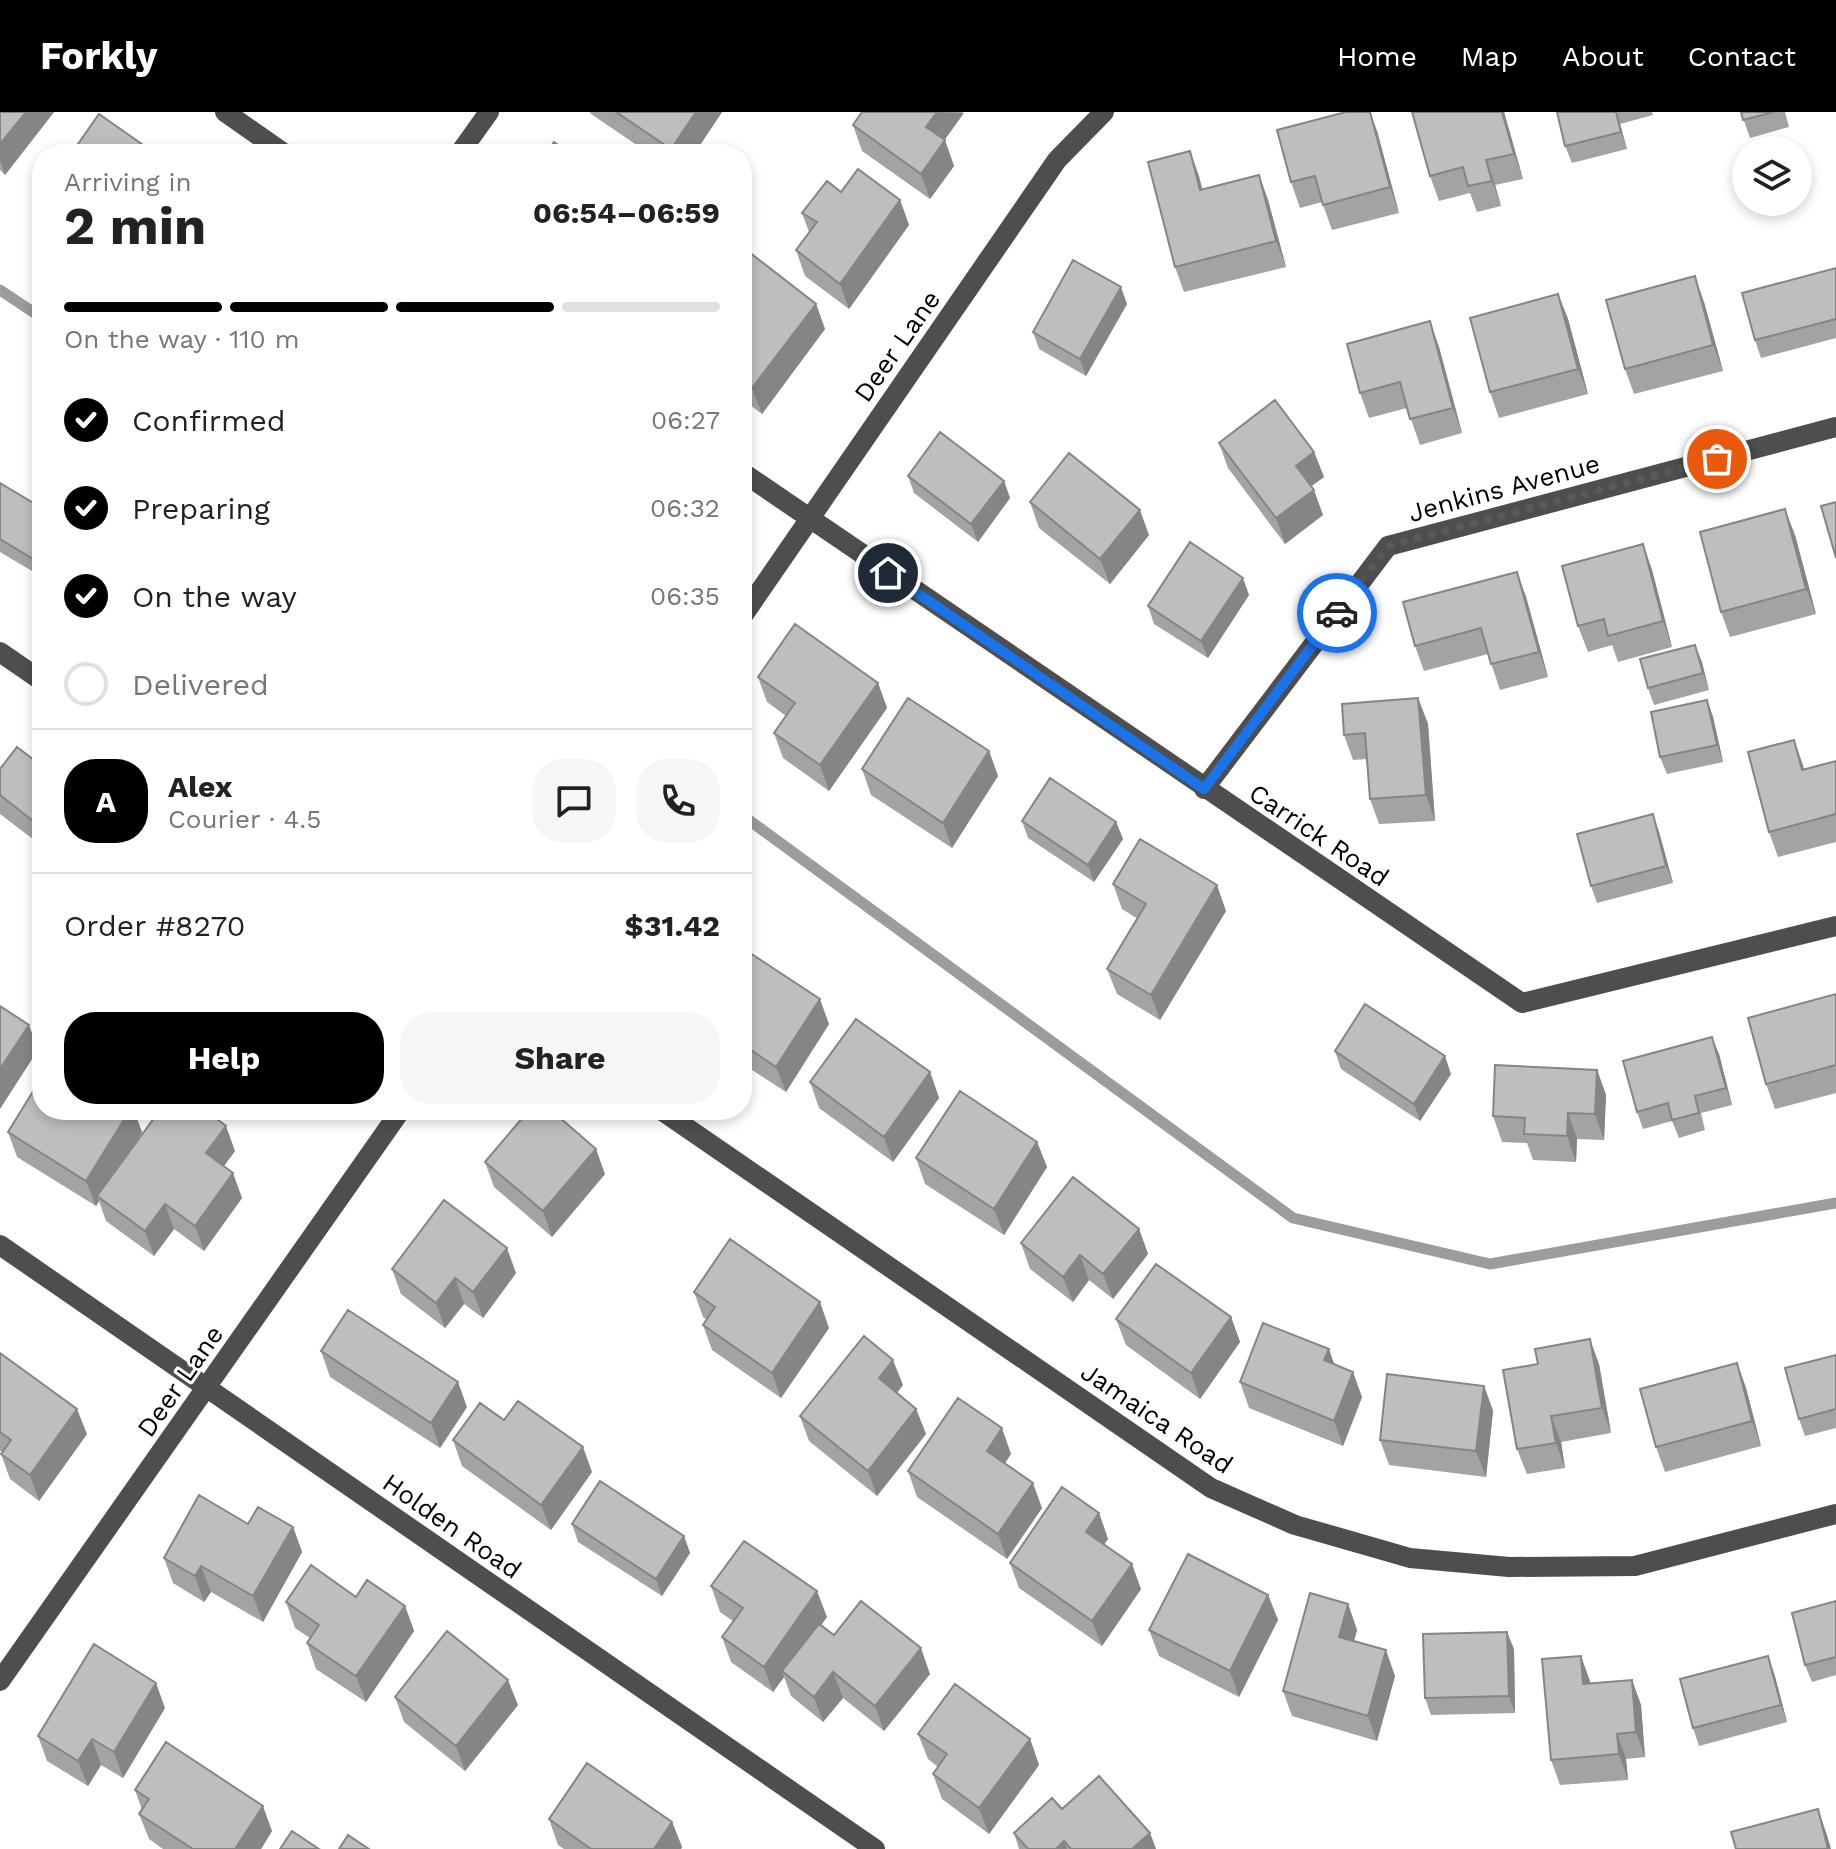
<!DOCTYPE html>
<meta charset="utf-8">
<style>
body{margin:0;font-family:"Work Sans",sans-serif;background:#f6f6f6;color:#222;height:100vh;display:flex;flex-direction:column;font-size:30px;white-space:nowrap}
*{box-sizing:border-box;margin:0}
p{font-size:26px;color:#767676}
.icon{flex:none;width:44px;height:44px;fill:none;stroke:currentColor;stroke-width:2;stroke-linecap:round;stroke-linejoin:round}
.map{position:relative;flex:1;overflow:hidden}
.sheet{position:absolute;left:32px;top:32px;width:720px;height:976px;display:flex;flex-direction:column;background:#fff;border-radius:32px;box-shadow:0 4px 12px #0003}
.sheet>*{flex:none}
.buttons{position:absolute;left:1732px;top:24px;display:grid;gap:16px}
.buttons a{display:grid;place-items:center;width:80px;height:80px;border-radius:50%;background:#fff;box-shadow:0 4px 12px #0003;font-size:40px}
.pin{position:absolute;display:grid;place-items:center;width:68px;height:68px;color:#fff;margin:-34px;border:4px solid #fff;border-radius:50%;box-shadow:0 2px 8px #0007}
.courier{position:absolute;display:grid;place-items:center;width:80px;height:80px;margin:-40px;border:6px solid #1a73e8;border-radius:50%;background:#fff;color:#222;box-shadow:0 2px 10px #0007}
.overview em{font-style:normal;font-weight:700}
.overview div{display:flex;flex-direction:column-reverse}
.overview{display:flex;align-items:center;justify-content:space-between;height:136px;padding:0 32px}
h1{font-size:52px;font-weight:700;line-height:60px}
.bar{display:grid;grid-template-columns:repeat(4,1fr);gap:12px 8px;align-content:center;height:96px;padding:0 32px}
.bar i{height:10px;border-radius:6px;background:#e0e0e0}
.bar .on{background:#000}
.bar p{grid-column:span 4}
.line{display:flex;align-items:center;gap:20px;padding:0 32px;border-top:2px solid #e0e0e0}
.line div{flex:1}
.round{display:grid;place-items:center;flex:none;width:84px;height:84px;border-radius:32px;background:#f6f6f6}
ol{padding:0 32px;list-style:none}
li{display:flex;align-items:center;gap:24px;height:88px}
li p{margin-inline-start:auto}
li .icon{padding:8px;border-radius:50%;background:#000;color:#fff;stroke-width:4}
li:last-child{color:#767676}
li i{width:44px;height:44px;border:4px solid #e0e0e0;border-radius:50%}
.action{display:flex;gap:16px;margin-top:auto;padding:16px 32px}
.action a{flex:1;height:92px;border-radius:32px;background:#000;color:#fff;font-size:32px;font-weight:700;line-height:92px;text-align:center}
.action a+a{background:#f6f6f6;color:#222}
header{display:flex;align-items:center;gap:48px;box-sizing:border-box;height:112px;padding:0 40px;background:#000;color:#fff}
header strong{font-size:38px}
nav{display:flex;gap:44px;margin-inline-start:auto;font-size:28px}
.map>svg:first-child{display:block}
</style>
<header>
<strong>Forkly</strong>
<nav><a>Home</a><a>Map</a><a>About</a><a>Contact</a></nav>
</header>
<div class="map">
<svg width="1836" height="1737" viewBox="0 0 1836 1737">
<rect width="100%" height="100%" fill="#fff"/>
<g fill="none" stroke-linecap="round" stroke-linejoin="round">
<path stroke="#9c9c9c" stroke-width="11" d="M0,178L42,206
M742,703L1293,1106L1490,1152L1836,1091"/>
<path stroke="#4e4e4e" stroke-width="20" d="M225,0L285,42
M459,42L489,0
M742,360L1522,891L1836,814
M742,505L1057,48L1104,0
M0,540L42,569
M1204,677L1388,434L1836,315
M661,998L1211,1376L1295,1413L1410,1446L1509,1455L1635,1454L1836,1402
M0,1133L875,1737
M0,1569L401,998"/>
</g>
<path fill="#a3a3a3" d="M0,0H54L5,63L0,58Z
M590,0H722L694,42H650L591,2Z
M862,0H963L944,28L954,54L930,87L862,39L853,13Z
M1412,0H1504L1523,67L1495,73L1501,94L1477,100L1470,81L1439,89L1430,64Z
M1557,0H1652L1653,3L1620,12L1627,37L1572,51L1565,34Z
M1741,0H1785L1789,15L1750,26Z
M1377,19L1399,101L1332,118L1322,90L1300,96L1291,70Z
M1190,39L1202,77L1259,63L1268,88L1286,155L1184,180L1175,155Z
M841,80L900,88L909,113L849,197L805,164L796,138L809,120L802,101Z
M742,150L816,192L825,217L762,302L742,287Z
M1836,156V226L1761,246L1755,228Z
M1558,182L1568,207L1588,282L1499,306L1490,280Z
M1704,190L1723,259L1634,282L1625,257Z
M1127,192L1086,264L1039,237L1033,220Z
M1439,235L1462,321L1420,333L1407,296L1369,306L1360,281Z
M1219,331L1314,340L1324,365L1311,374L1323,403L1285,432L1228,356Z
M908,364L1004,369L1010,386L978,430L914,381Z
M0,371L42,396V465L0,440Z
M1030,390L1149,423L1110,472L1039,416Z
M1795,423L1816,502L1730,525L1721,500Z
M1643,432L1652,458L1672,535L1618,550L1612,533L1588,540L1578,514Z
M1517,460L1526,485L1548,565L1500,578L1488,542L1424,559L1415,534Z
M1249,483L1208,546L1154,512L1148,494Z
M1695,533L1709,578L1654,593L1648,576Z
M758,565L878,571L887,596L829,679L783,646L774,621L786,604L767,590Z
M1418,586L1428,612L1435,709L1379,712L1370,687L1367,647L1353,648L1344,623Z
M1707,588L1713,605L1723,650L1667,662L1660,645Z
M989,639L998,664L952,736L871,683L862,657Z
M1836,649V730L1778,745L1769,720L1804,657Z
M42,654V734L0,702V657Z
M1022,709L1116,710L1123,727L1094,770L1028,726Z
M1659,720L1673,771L1597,791L1591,774Z
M1113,772L1226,799L1160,908L1117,882L1107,857L1138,807L1122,797Z
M742,841L829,912L786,980L749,956L742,938Z
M1836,882V981L1775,997L1766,972Z
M1335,939L1451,962L1420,1009L1341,957Z
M1719,942L1732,993L1701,1001L1705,1018L1679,1026L1672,1009L1643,1017L1637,1000Z
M1597,958L1606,983L1604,1028L1577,1027L1576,1050L1533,1048L1527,1031L1502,1030L1493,1004Z
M930,960L939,986L893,1050L819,996L810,970Z
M42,998L142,1020L128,1042L235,1039L224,1054L242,1086L204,1139L174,1117L154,1144L106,1109L99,1089L96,1094L17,1045L8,1020Z
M1037,1030L1047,1055L1004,1123L925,1072L916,1046Z
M485,1050L605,1062L552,1125L494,1075Z
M1139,1117L1148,1142L1113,1187L1089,1168L1073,1190L1030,1157L1021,1131Z
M392,1157L516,1161L483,1206L464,1192L445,1216L401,1182Z
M694,1180L829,1216L781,1286L712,1238L703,1213L707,1208L703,1205Z
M1231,1205L1240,1230L1200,1287L1126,1233L1116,1207Z
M321,1239L467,1295L440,1336L330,1265Z
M0,1241L87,1322L39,1389L10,1367L1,1342L2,1340L0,1339Z
M1836,1243V1316L1805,1324L1799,1307Z
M1737,1251L1746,1276L1761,1334L1665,1360L1656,1335Z
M1599,1252L1611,1321L1561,1330L1565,1356L1527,1362L1517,1337Z
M1240,1270L1362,1285L1343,1334L1249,1296Z
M903,1273L897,1281L916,1297L926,1322L877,1384L809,1329L800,1304Z
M1484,1274L1493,1299L1486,1365L1389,1353L1380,1328Z
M504,1308L592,1360L551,1418L462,1354L453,1328Z
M1011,1342L1005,1351L1042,1396L1007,1447L917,1385L908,1359Z
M1099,1401L1108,1427L1104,1432L1141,1477L1102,1534L1019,1476L1010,1451Z
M248,1412L293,1415L302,1440L263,1510L211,1480L204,1490L173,1471L164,1446Z
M572,1412L684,1424L690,1441L662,1484L578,1430Z
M711,1474L827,1505L821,1513L834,1523L930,1562L884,1619L843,1586L823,1610L791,1584L784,1565L773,1580L731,1550L722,1525L733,1509L720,1500Z
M1268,1483L1278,1508L1239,1585L1159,1544L1149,1518Z
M356,1485L405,1494L414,1519L366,1590L316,1557L307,1531L310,1526L295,1516L286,1490Z
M1836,1489V1563L1812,1570L1805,1553Z
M1348,1492L1357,1518L1354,1529L1395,1564L1377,1629L1292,1604L1283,1579Z
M1514,1537L1515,1601L1431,1603L1425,1586Z
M1774,1561L1787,1610L1699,1634L1693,1616Z
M1632,1568L1641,1593L1645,1645L1626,1647L1628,1668L1560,1673L1551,1648L1590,1569V1571Z
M395,1585L518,1593L465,1659L404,1610Z
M165,1596L123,1666L101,1653L88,1674L47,1649L38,1624Z
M918,1622L1030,1627L1039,1653L989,1722L942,1687L933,1662L938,1655L928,1647Z
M135,1678L272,1719L261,1737H163L149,1727L139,1702L142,1698Z
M1062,1697L1150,1721L1156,1737H1019L1014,1721Z
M549,1707L672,1710L682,1735L681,1737H564L558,1733Z"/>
<path fill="#858585" d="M26,0H54L5,63L0,48V32Z
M696,0H722L694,42H673L671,37Z
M937,0L964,1L936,40L926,15Z
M1370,0L1377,19L1399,101L1390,75Z
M1502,0H1504L1523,67L1514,42Z
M1616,0L1620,12L1627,37L1621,20Z
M945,28L954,54L930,87L921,62Z
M1190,39L1199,64L1209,103L1200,78Z
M1486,48L1495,73L1501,94L1492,69Z
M1259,63L1268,88L1286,155L1276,129Z
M900,88L909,113L849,197L840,172Z
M1695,164L1704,190L1723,259L1713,233Z
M1121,175L1127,192L1086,264L1080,247Z
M1558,182L1568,207L1588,282L1578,257Z
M816,192L825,217L762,302L752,276Z
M1430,209L1439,235L1462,321L1453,296Z
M1314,340L1324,365L1305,379L1296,354Z
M1004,369L1010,386L978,430L971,412Z
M1314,378L1323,403L1285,432L1276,406Z
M1785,397L1795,423L1816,502L1806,477Z
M1140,398L1149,423L1110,472L1100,447Z
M1643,432L1652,458L1672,535L1663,509Z
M42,437V465L35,448Z
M1517,460L1526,485L1548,565L1539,540Z
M1243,466L1249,483L1208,546L1201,529Z
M1695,533L1702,550L1709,578L1703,561Z
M878,571L887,596L829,679L820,653Z
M1418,586L1428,612L1435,709L1426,683Z
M1707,588L1713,605L1723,650L1717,633Z
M1794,628L1803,653L1811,683L1802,658Z
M989,639L998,664L952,736L943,711Z
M1653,702L1659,720L1673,771L1666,754Z
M1116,710L1123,727L1094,770L1088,753Z
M1217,773L1226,799L1160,908L1151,883Z
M820,887L829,912L786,980L776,955Z
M29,913L38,938L0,997V957Z
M1712,925L1719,942L1732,993L1726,976Z
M1445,944L1451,962L1420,1009L1414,992Z
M1597,958L1606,983L1604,1028L1595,1002Z
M930,960L939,986L893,1050L884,1025Z
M130,998H134L142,1020L101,1086L97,1084L99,1089L96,1094L86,1069Z
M1568,1001L1577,1027L1576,1050L1567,1024Z
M226,1014L235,1039L215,1066L206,1041Z
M1037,1030L1047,1055L1004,1123L994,1097Z
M596,1037L605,1062L552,1125L543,1099Z
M233,1061L242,1086L204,1139L195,1114Z
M165,1092L174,1117L154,1144L145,1119Z
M1139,1117L1148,1142L1113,1187L1103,1162Z
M507,1136L516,1161L483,1206L473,1180Z
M1080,1143L1089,1168L1073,1190L1063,1165Z
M455,1166L464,1192L445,1216L436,1191Z
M820,1190L829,1216L781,1286L772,1261Z
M1231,1205L1240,1230L1200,1287L1191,1261Z
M1590,1227L1599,1252L1611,1321L1602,1296Z
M1329,1237L1338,1263L1324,1248Z
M893,1248L903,1273L888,1291L879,1266Z
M1737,1251L1746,1276L1761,1334L1752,1309Z
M1353,1260L1362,1285L1343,1334L1334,1309Z
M458,1270L467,1295L440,1336L431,1311Z
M1484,1274L1493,1299L1486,1365L1476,1339Z
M77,1297L87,1322L39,1389L30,1363Z
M916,1297L926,1322L877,1384L868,1359Z
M1551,1304L1561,1330L1565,1356L1556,1331Z
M1002,1316L1011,1342L996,1364L987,1339Z
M583,1335L592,1360L551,1418L541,1393Z
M1033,1371L1042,1396L1007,1447L998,1422Z
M1099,1401L1108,1427L1095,1445L1086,1420Z
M293,1415L302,1440L263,1510L253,1484Z
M684,1424L690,1441L662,1484L656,1467Z
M1132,1452L1141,1477L1102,1534L1092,1509Z
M201,1454L211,1480L204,1490L195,1464Z
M817,1479L827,1505L786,1562L782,1559L784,1565L773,1580L764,1555Z
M1268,1483L1278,1508L1239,1585L1230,1559Z
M1348,1492L1357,1518L1348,1550L1339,1525Z
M405,1494L414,1519L366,1590L356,1564Z
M1507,1520L1514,1537L1515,1601L1509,1584Z
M921,1536L930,1562L884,1619L875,1594Z
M1386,1538L1395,1564L1377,1629L1368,1604Z
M1581,1544L1590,1569L1593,1597L1583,1572Z
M1768,1544L1774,1561L1787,1610L1781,1593Z
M833,1560L843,1586L823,1610L814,1585Z
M508,1568L518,1593L465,1659L456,1634Z
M1632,1568L1641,1593L1645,1645L1636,1620Z
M156,1571L165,1596L123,1666L114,1640Z
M1617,1622L1626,1647L1628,1668L1619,1642Z
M92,1627L101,1653L88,1674L78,1649Z
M1030,1627L1039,1653L989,1722L979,1696Z
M263,1694L272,1719L261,1737H235Z
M1818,1697L1827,1723L1831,1737H1828Z
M672,1710L682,1735L681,1737H654Z
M1150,1721L1156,1737H1132Z
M1064,1729L1067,1737H1056Z"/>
<path fill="#bebebe" stroke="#858585" stroke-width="2" d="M0,0H26L0,32Z
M616,0H696L671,37Z
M862,0H937L926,15L945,28L921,62L853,13Z
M1346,0H1370L1390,75L1323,93L1315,64L1291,70L1277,18Z
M1412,0H1502L1514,42L1486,48L1492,69L1468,74L1463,55L1430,64Z
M1557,0H1616L1621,20L1565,34Z
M1741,0H1774L1743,8Z
M99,2L156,42H71Z
M554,30L571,42H546Z
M1190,39L1200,78L1259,63L1276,129L1175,155L1148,50Z
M858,57L900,88L840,172L796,138L817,110L802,101L827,69L841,80Z
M749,140L816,192L752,276L742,268V150Z
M1073,148L1121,175L1080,247L1033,220Z
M1836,156V207L1755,228L1742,181Z
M1695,164L1713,233L1625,257L1606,188Z
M1558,182L1578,257L1490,280L1470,206Z
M1430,209L1453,296L1410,307L1400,270L1360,281L1347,232Z
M1275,288L1314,340L1296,354L1314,378L1276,406L1219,331Z
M940,320L1004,369L971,412L908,364Z
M1069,341L1140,398L1100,447L1030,390Z
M0,371L42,396V437L35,448L0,427Z
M1836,390V446L1821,394Z
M1785,397L1806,477L1721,500L1700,420Z
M1190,430L1243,466L1201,529L1148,494Z
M1643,432L1663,509L1608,524L1604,507L1578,514L1562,454Z
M1517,460L1539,540L1491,552L1481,516L1415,534L1403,490Z
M795,512L878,571L820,653L774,621L795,591L758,565Z
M1695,533L1703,561L1648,576L1640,547Z
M908,586L989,639L943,711L862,657Z
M1418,586L1426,683L1370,687L1365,621L1344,623L1342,592Z
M1707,588L1717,633L1660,645L1651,600Z
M1794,628L1802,658L1836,649V702L1769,720L1748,640Z
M17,635L42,654V716L0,683V657Z
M1050,666L1116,710L1088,753L1022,709Z
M1653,702L1666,754L1591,774L1577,722Z
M1140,727L1217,773L1151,883L1107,857L1146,792L1113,772Z
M744,837L820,887L776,955L742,932V926L751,913L742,907V841Z
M1836,882V953L1766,972L1748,906Z
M1365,892L1445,944L1414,992L1335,939Z
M0,894L29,913L0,957Z
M856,907L930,960L884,1025L810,970Z
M1712,925L1726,976L1695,984L1699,1001L1672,1008L1668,991L1637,1000L1623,949Z
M1495,953L1597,958L1595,1002L1568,1001L1567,1024L1524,1022L1525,1006L1493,1004Z
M40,968L42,969V998H130L86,1069L8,1020Z
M960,979L1037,1030L994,1097L916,1046Z
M160,998H205L226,1014L206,1041L233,1061L195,1114L165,1092L145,1119L97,1084Z
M529,998H551L596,1037L543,1099L485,1050Z
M1073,1065L1139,1117L1103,1162L1080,1143L1063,1165L1021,1131Z
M444,1088L507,1136L473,1180L455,1166L436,1191L392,1157Z
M730,1127L820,1190L772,1261L703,1213L715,1195L694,1180Z
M1156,1152L1231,1205L1191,1261L1116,1207Z
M348,1198L458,1270L431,1311L321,1239Z
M1263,1211L1329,1237L1324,1248L1353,1260L1334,1309L1240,1270Z
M864,1224L893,1248L879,1266L916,1297L868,1359L800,1304Z
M1590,1227L1602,1296L1551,1304L1556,1331L1517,1337L1503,1258L1538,1252L1535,1237Z
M0,1241L77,1297L30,1363L1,1342L11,1328L0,1320Z
M1836,1243V1297L1799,1307L1785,1256Z
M1737,1251L1752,1309L1656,1335L1640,1277Z
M1387,1262L1484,1274L1476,1339L1380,1328Z
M958,1286L1002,1316L987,1339L1033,1371L998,1422L908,1359Z
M518,1289L583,1335L541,1393L453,1328L480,1291L504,1308Z
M600,1369L684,1424L656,1467L572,1412Z
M1062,1375L1099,1401L1086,1420L1132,1452L1092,1509L1010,1451Z
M199,1383L248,1412L258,1395L293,1415L253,1484L201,1454L195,1464L164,1446Z
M744,1429L817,1479L764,1555L722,1525L743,1496L711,1474Z
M1188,1442L1268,1483L1230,1559L1149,1518Z
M311,1453L356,1485L367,1468L405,1494L356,1564L307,1531L319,1513L286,1490Z
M1310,1481L1348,1492L1339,1525L1386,1538L1368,1604L1283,1579Z
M861,1489L921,1536L875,1594L833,1560L814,1585L782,1559L819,1512L834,1523Z
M1836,1489V1545L1805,1553L1792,1501Z
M447,1519L508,1568L456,1634L395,1585Z
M1507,1520L1509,1584L1425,1586L1423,1522Z
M94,1532L156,1571L114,1640L92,1627L78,1649L38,1624Z
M1581,1544L1583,1572L1632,1568L1636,1620L1617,1622L1619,1642L1551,1648L1542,1547Z
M1768,1544L1781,1593L1693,1616L1680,1567Z
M955,1572L1030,1627L979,1696L933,1662L947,1642L918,1622Z
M166,1630L263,1694L235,1737H193L139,1702L149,1687L135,1678Z
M587,1651L672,1710L654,1737H591L549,1707Z
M1099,1664L1150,1721L1132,1737H1071L1064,1729L1056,1737H1028L1014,1721L1052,1686L1062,1697Z
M1818,1697L1828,1737H1736L1731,1720Z
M292,1719L319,1737H280Z
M348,1723L369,1737H339Z"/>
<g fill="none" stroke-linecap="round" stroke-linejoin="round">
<path stroke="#595959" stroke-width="8" stroke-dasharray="0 14.4" d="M1337,501L1388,434L1717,347"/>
<path stroke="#1a73e8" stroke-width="10" d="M888,461L1204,677L1337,501"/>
</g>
<g text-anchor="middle" stroke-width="6" stroke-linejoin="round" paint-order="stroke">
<g font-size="26" fill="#000" stroke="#fff">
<text transform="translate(897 234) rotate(-55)" y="9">Deer Lane</text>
<text transform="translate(1504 376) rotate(-15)" y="9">Jenkins Avenue</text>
<text transform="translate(1319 723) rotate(34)" y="9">Carrick Road</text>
<text transform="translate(180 1269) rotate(-55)" y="9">Deer Lane</text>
<text transform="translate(1157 1306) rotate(34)" y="9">Jamaica Road</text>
<text transform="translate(452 1414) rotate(35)" y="9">Holden Road</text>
</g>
</g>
</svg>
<div class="buttons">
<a><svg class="icon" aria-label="layers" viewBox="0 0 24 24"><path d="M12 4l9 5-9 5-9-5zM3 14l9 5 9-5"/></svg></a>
</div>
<div class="pin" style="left:1717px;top:347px;background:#ea580c"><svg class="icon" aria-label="bag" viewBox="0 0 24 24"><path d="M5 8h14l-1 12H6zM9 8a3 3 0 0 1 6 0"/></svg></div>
<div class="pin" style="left:888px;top:461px;background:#1f2937"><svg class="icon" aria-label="home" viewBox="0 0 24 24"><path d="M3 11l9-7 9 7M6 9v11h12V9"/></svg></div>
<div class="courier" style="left:1337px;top:501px"><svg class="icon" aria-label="car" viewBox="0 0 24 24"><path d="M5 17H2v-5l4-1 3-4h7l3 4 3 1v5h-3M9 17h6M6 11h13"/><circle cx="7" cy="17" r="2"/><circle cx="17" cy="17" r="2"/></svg></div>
<section class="sheet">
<div class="overview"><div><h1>2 min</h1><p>Arriving in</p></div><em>06:54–06:59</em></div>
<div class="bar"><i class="on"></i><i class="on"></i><i class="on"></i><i></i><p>On the way · 110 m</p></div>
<ol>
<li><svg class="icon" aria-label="check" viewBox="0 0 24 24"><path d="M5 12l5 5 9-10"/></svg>Confirmed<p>06:27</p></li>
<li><svg class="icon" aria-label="check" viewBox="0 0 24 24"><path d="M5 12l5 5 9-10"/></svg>Preparing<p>06:32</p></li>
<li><svg class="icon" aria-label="check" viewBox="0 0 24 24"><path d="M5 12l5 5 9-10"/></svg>On the way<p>06:35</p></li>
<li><i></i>Delivered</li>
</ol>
<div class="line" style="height:144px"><b class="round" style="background:#000;color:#fff">A</b><div><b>Alex</b><p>Courier · 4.5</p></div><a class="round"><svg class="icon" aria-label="chat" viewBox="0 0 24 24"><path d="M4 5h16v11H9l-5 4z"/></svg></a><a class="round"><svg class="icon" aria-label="phone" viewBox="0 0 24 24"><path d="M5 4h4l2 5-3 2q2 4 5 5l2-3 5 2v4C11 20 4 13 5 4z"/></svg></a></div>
<div class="line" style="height:104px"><div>Order #8270</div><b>$31.42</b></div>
<div class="action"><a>Help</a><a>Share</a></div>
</section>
</div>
